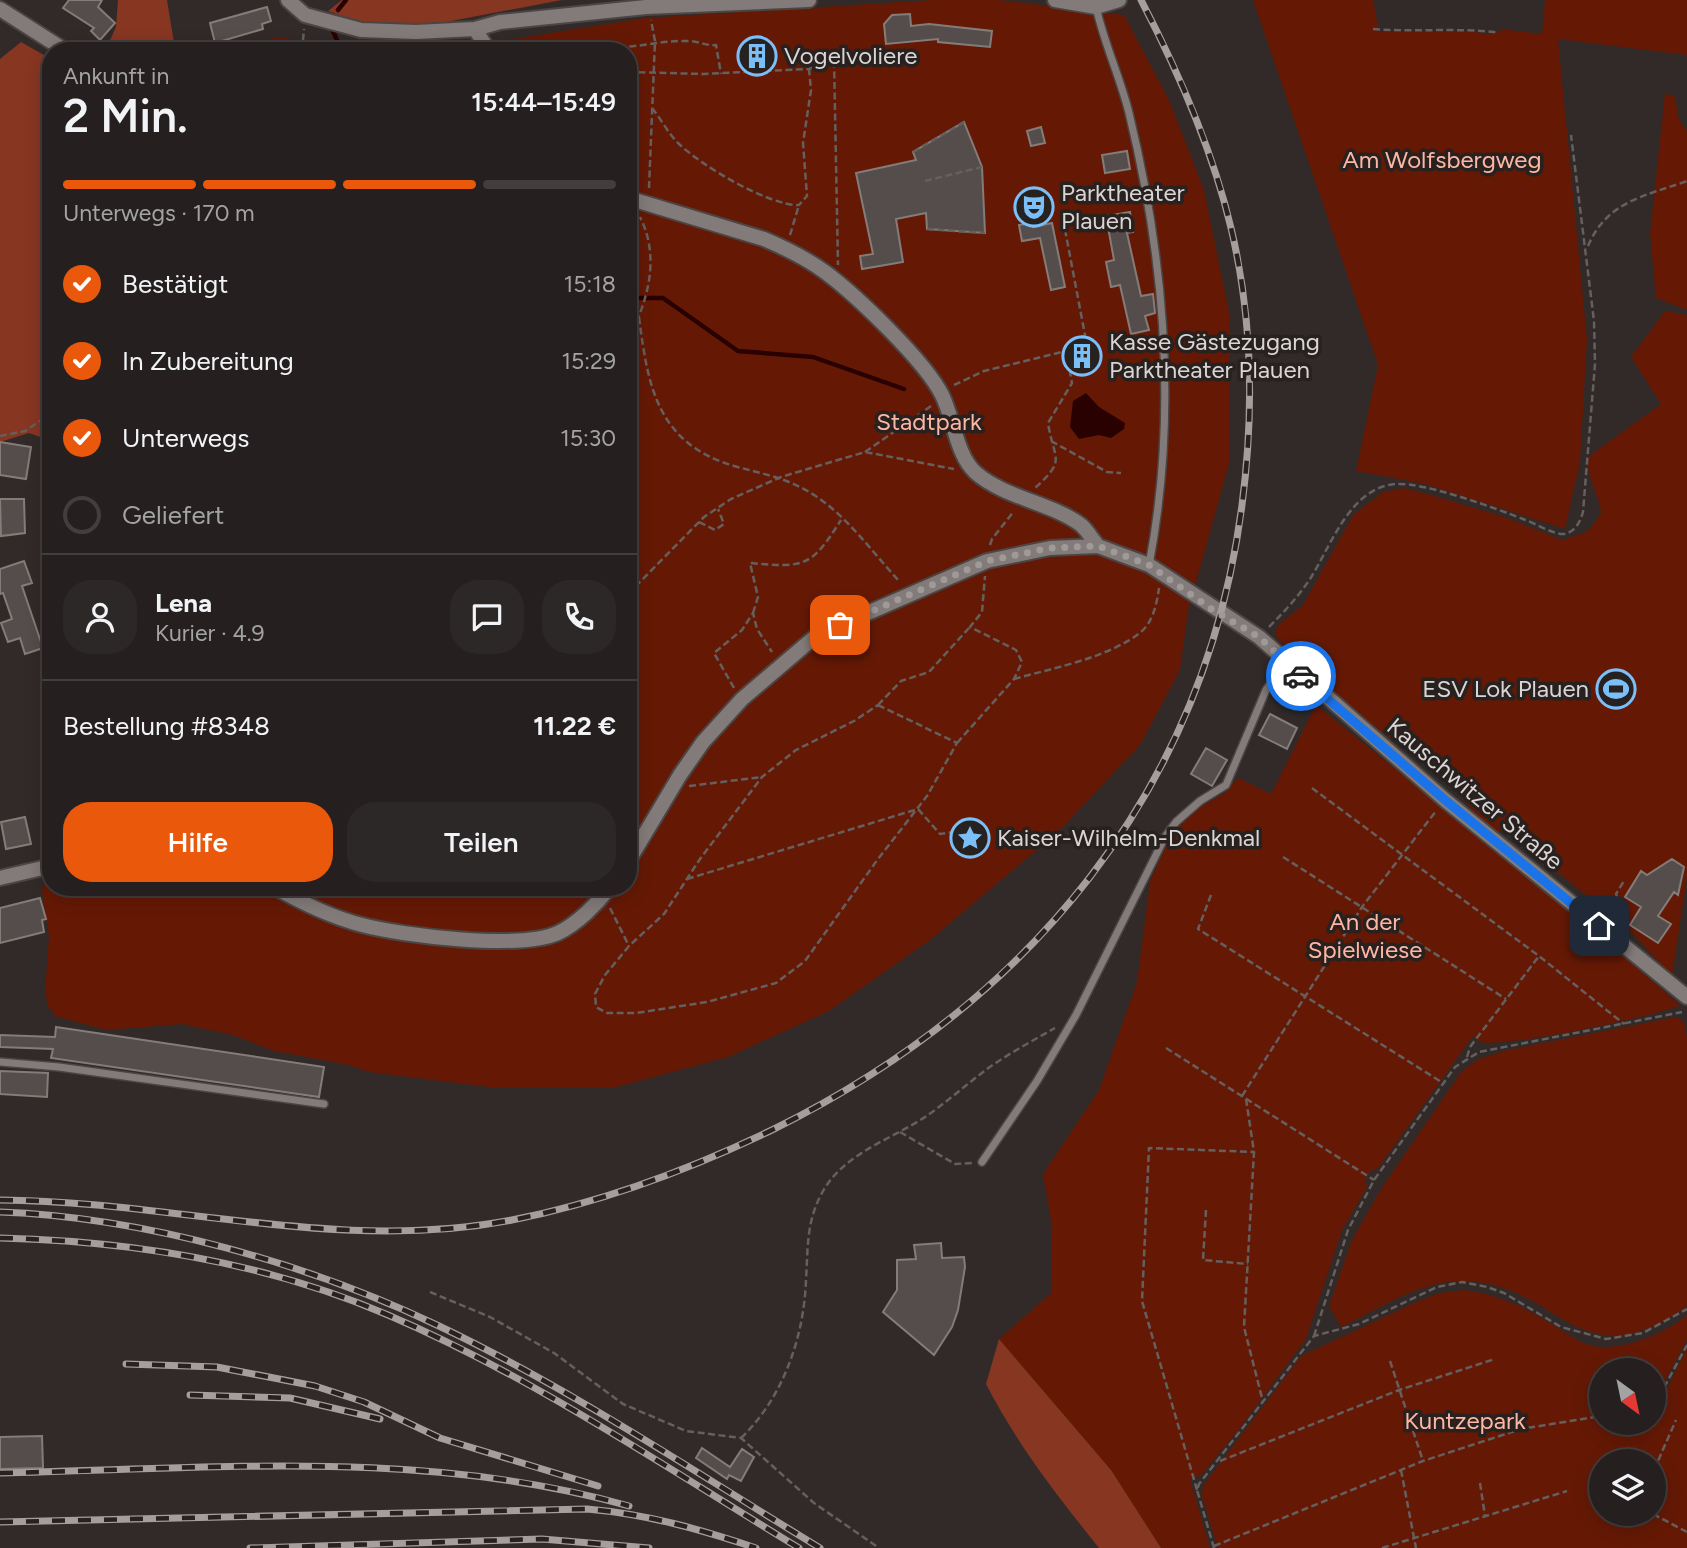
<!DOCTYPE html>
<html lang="de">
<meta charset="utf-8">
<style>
body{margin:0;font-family:Figtree,sans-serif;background:#2d2828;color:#f1f3f6;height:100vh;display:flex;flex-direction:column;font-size:26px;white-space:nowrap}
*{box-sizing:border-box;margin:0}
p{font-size:23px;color:#a3a3a4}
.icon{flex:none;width:38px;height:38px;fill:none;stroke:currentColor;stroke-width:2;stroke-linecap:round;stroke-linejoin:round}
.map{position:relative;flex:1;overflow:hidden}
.sheet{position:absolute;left:42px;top:42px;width:595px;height:854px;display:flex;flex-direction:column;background:#25201f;border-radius:28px;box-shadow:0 4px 18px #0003,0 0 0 2px #423e3d}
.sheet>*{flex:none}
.needle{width:46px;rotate:147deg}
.controls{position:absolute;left:1589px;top:1358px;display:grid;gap:14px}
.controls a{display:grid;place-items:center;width:77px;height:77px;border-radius:50%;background:#25201f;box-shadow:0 4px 18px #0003,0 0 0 2px #423e3d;font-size:35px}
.pin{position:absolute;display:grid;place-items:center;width:60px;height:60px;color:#fff;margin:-30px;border-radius:14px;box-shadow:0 4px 10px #0006}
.courier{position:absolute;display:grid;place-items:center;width:70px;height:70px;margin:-35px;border:5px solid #1a73e8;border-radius:50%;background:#fff;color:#222;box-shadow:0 2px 9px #0007}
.headline em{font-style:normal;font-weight:600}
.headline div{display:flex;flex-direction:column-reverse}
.headline{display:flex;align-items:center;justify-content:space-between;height:119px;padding:0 21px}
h1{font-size:46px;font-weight:600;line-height:52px}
.bar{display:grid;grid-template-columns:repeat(4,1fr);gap:10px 7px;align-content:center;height:84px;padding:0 21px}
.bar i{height:9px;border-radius:5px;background:#423e3d}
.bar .active{background:#ea580c}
.bar p{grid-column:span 4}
.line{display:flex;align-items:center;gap:18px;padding:0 21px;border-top:2px solid #423e3d}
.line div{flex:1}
.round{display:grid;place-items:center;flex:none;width:74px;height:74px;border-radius:28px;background:#2d2828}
ol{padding:0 21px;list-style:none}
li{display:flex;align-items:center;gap:21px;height:77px}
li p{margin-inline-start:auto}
li .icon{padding:7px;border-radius:50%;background:#ea580c;color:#fff;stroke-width:4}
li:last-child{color:#a3a3a4}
li i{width:38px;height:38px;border:4px solid #423e3d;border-radius:50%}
.button{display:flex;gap:14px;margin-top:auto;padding:14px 21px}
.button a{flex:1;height:80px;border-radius:28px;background:#ea580c;color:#fff;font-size:28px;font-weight:600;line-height:80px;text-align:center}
.button a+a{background:#2d2828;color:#f1f3f6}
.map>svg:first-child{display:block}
</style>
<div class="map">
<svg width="1687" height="1548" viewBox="0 0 1687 1548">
<rect width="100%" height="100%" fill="#312a29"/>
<path fill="#651905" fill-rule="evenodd" d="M932,0H999L1124,15L1169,100L1204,190L1229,312L1230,460L1188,611L1180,670L1140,745L1057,833L930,940L829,1011L728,1057L616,1087L497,1088L369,1072L349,1065L274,1051L233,1035L182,1024L106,1030L55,1016L48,1006L45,992L49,936L42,891L44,884L51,881V887H628V51H438L644,18Z
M1253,0H1373L1379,32L1462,31L1494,34L1502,29L1542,34L1545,0H1687V55L1558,39L1587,339L1580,462L1565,529L1425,484L1356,471L1378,365Z
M279,37L369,51H211Z
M1665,93L1675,97L1679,120L1687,131V310L1656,298L1650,234Z
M1665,311L1687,315V876L1672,977L1636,937L1507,830L1496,833L1473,812L1459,792L1420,759L1338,700L1303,658L1278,640L1275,632L1279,624L1303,605L1353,515L1383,492L1404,488L1431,495L1502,516L1562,540L1588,531L1601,513C1599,493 1584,476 1589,456L1661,404L1631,357Z
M1316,705L1559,901L1680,1005C1663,1015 1498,1049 1482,1042C1478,1041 1476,1038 1473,1036L1378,1168L1370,1171L1365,1179L1367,1187L1342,1230L1306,1339L1236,1433L1201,1475L1190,1479L1210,1548H1161L1111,1470L999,1339L1051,1293V1221L1043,1174L1099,1090L1137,982L1150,881L1171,835L1194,810L1225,793L1238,778L1271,794Z
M1676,1017L1684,1022L1687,1037V1306C1577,1383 1562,1285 1466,1281C1422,1279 1379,1309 1341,1327L1329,1306L1352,1240L1381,1189L1461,1072L1478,1059L1508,1050Z
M1464,1290C1497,1294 1525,1307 1553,1325C1564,1331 1575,1340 1586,1344C1616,1355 1664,1334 1687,1315V1340L1654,1401V1370H1601V1423H1654V1410L1657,1409L1687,1348V1548H1218L1201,1493L1205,1483L1301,1356L1414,1303L1439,1293ZM1654,1461V1514H1601V1461Z"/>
<path fill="#873622" d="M118,0H167L175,49L105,51L116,27Z
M342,0H562L425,26L363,23L328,11Z
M21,42L51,59V418L40,437L29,433L0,442V59Z
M999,1339L1111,1470L1161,1548H1099C1056,1494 1018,1446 986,1384Z"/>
<path fill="#290100" d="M1086,393L1099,407L1125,423L1124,429L1111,438L1099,435L1079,439L1070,427L1073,401Z"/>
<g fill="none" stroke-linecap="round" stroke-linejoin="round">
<path stroke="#290100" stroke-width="4.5" d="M338,10L346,0
M331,27L338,42L351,51
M628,294L636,298H663L738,351L813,357L904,389"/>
</g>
<path fill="#544d4b" stroke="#847c79" stroke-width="2" d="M69,0H102L98,7L115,23L100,40L91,31L94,28L63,8Z
M267,7L271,21L262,24L263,29L215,43L210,23Z
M910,14L911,26L929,24L992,31L990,47L938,42V39L886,44L884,24L892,15Z
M745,49H768V63H745Z
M964,122L982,167L985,233L927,229L926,213L896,219L903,262L862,269L860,256L873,254L856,173L916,160L913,152Z
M1041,127L1045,143L1031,146L1027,131Z
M1127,151L1130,169L1105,173L1102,155Z
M1130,212L1133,232L1127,233L1141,296L1153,294L1155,313L1145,316L1149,330L1131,334L1120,285L1111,287L1106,262L1114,260L1106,216Z
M1032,223L1033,227L1052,223L1065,287L1051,290L1040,238L1022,241L1019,225Z
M0,442L31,447L26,479L0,475Z
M0,499H24L25,533L1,536Z
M24,561L32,583L22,586L43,648L25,654L20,638L8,642L1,623L12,619L3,593L0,594V569Z
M1270,714L1297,728L1287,749L1259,735Z
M1206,748L1227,760L1212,786L1191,774Z
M25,817L31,844L6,849L1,822Z
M1672,859L1684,867L1678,895L1674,892L1658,916L1671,924L1658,943L1630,925L1641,907L1625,897L1641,871L1647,875Z
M40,898L46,919L42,920L44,932L0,943V908Z
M56,1027L324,1067L319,1097L51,1058L53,1049L0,1047V1035L55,1037Z
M0,1071L48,1073L47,1097L0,1094Z
M941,1243L942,1258L964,1257L965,1267L958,1310L952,1327L934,1355L883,1312L897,1290V1260L916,1259L914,1245Z
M42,1436L43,1468L0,1469V1437Z
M702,1448L730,1467L742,1449L754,1457L741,1481L729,1475L727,1479L696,1458Z"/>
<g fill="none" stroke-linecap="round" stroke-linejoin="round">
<g stroke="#4b4544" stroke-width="10">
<path id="lane" d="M1096,7C1104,43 1120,77 1129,113C1165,261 1178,414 1149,565
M0,1062L59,1067L324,1104
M982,1162L1037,1081L1076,1015L1165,837L1176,822L1200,801L1226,785L1266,690L1285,662"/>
</g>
<g stroke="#4b4544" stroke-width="18">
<path id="street" d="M288,0L305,15L361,30L416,32L475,29L500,22L646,7L809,0
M1055,0L1096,7L1119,0
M0,9L66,51
M475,29L489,51
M628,198L764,239C785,248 806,258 825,272C856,295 925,361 942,395C954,419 956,455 976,473C1005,498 1054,504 1081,525C1087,530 1092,539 1098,546
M628,862L680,775L703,742L742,699L817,635L987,561L1050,548L1098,546L1149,565L1259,637L1445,800L1687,997
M0,878L51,866
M274,887C302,903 331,917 362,925C404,936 520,950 558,933C577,924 597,904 610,887"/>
</g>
<path stroke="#655f5e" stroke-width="2.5" stroke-dasharray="7 3.5" stroke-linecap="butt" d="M1373,29C1413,32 1454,28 1494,32L1498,35
M302,51L304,29
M567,51C586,42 603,49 622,47C645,46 666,40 689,41C699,41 705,46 716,45L721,74
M628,72L703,74L809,69L834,59L838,265
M652,108C661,119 668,133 678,143C700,165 769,206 799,205L807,196L803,143L811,90L809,69
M913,152L964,122
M925,181L982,167
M649,188L655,41L651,20
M1063,219L1085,335L1066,351
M927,229L985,233
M790,235L799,205
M1588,246C1607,201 1645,196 1687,181
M639,317C648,387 657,443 734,466C763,474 788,478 814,495C847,516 873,553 900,582
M628,341C647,302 661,259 640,217
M954,385L984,371L1066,351L1072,383L1048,423C1054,461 1067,459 1035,488
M0,436L25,431L43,419L51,377
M1051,441L1107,472L1121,473
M865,452L931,406
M699,522L715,530L724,524L718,509
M990,545L992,539L1014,511
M628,594L704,517L731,499L781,477L865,452L954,469
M753,613L758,597L750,563C806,568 811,567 841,520
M1269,627C1284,612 1298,597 1310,579C1331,546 1350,487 1396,484C1424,482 1495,508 1523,519C1535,523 1552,534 1563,534C1575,533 1580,522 1583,512L1595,364L1594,321L1571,135
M1014,679C1053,668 1108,658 1141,632C1153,622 1157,603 1159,588
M734,688L714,653L742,630L753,613L757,629L772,652
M878,705L957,743L927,796L878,859L805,961L776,983L707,1002L636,1013H607L596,1007L595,994L605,975L629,946L664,914L700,859L762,777L796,750L854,721Z
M878,705L901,681L929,672L969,628
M957,743L1014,679L1022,662L1016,650L970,627L982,612L985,576
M689,786L762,777
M1312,788L1539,956L1624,1024
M1283,857L1506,999
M687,879L918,809L940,834L953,832L969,824
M1211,895L1198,929L1443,1083
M610,908L629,946
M1622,927L1625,917L1616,894L1624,881
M1166,1048L1374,1180
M1467,1057L1470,1047L1539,956
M1242,1096L1362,907L1436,811
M1246,1099L1254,1152L1244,1327L1263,1402
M900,1132L955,1164L972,1163
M1206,1210L1203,1260L1248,1264
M430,1292L490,1317L554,1353L623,1404L686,1431L741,1438L814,1503L879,1548
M1314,1336L1348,1230L1374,1180L1455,1067L1479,1052L1682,1012
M1390,1361L1423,1461
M1654,1406L1687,1345
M741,1438C783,1398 804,1337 806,1280C808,1249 806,1222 822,1193C843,1153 893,1139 928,1115C948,1101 967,1084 987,1069C1008,1054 1032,1041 1055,1028
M1220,1461L1399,1390L1495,1359
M1401,1470L1416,1548
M1654,1470L1676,1420
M1480,1483L1485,1516
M1197,1490L1142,1301L1149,1148L1254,1152
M1653,1514L1687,1532
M1214,1546L1423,1461L1521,1429L1601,1416
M1214,1548L1197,1490L1199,1484L1314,1336L1359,1324L1437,1287L1462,1282L1487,1287L1504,1293L1561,1327L1606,1339L1643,1333L1687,1309
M1382,1548L1567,1491"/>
<use href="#lane" stroke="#837b79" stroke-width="7"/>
<use href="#street" stroke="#837b79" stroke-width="14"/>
<g stroke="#a49e9d" stroke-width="7">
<path id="rail" d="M0,1200C172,1201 340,1253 512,1220C603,1202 691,1169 774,1129C1029,1003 1205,792 1242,505C1254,413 1253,320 1231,228C1212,148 1179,73 1141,0
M0,1212C145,1217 309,1264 439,1326C571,1389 695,1472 820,1548
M0,1238C132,1241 267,1263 388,1315C533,1377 665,1467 799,1548
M126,1364L217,1367L315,1386L364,1402L440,1438L598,1486
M190,1395L290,1398L380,1419
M0,1473C209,1469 425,1448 629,1506
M0,1522L587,1509C646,1514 700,1529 756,1548
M250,1548L542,1539L649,1548"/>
</g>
<use href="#rail" stroke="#27211f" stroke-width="4.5" stroke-dasharray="13" stroke-linecap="butt"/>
</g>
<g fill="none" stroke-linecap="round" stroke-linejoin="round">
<path stroke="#9f9998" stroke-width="7" stroke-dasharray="0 12.6" d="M840,625L987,561L1050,548L1098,546L1149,565L1213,610L1259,637L1301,676"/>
<path stroke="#1a73e8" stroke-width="9" d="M1301,676L1445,800L1599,926"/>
</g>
<defs>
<g id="building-ring" transform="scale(2.0125)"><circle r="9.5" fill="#27211f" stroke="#7abff8" stroke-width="1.5"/><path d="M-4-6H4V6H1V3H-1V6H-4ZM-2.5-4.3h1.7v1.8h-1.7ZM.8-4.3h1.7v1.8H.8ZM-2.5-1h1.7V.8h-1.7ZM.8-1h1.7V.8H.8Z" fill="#7abff8"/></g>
<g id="theatre-ring" transform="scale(2.0125)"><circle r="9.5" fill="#27211f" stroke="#7abff8" stroke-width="1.5"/><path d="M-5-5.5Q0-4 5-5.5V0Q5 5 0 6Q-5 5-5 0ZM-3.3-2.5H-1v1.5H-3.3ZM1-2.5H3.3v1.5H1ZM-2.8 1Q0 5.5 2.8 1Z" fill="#7abff8"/></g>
<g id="stadium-ring" transform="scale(2.0125)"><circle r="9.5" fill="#27211f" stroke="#7abff8" stroke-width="1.5"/><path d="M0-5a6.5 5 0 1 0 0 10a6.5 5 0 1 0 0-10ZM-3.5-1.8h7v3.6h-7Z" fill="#7abff8"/></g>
<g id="sight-ring" transform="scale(2.0125)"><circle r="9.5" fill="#27211f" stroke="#7abff8" stroke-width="1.5"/><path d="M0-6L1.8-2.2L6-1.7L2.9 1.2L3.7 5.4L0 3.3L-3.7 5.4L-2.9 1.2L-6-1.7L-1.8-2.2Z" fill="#7abff8"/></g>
</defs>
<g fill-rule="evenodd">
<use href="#building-ring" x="757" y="56"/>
<use href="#theatre-ring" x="1034" y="207"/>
<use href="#building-ring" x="1082" y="356"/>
<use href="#stadium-ring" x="1616" y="689"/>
<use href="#sight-ring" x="970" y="838"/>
</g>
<g text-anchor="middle" stroke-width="7" stroke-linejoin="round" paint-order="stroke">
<g font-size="24" fill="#dad5d4" stroke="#27211f" text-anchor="start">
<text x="784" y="64">Vogelvoliere</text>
<text x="1061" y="201">Parktheater<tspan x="1061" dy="28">Plauen</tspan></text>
<text x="1109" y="350">Kasse Gästezugang<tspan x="1109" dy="28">Parktheater Plauen</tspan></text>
<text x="1589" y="697" text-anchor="end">ESV Lok Plauen</text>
<text x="997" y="846">Kaiser-Wilhelm-Denkmal</text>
</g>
<g font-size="24" fill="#feb6a4" stroke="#27211f">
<text x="1442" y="168">Am Wolfsbergweg</text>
<text x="929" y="430">Stadtpark</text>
<text x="1365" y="930">An der<tspan x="1365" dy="28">Spielwiese</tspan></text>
<text x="1465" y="1429">Kuntzepark</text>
</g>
<g font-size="24" fill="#dad5d4" stroke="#27211f">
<text transform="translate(1475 794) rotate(40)" y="8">Kauschwitzer Straße</text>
</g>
</g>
</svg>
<div class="controls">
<a><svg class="needle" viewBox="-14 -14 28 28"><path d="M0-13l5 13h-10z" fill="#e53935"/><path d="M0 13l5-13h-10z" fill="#a3a3a4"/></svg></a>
<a><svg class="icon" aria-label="layers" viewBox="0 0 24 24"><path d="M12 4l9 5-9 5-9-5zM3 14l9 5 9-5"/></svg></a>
</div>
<div class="pin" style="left:840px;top:625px;background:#ea580c"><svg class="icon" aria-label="bag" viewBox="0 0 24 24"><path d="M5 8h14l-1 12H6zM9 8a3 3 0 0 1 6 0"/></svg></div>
<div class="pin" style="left:1599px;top:926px;background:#1f2937"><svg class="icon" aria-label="home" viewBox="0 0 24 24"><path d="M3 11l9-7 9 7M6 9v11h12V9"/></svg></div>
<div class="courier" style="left:1301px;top:676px"><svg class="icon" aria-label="car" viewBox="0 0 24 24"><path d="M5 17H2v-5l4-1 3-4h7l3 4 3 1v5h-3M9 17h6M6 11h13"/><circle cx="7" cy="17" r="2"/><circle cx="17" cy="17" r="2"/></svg></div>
<section class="sheet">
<div class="headline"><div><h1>2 Min.</h1><p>Ankunft in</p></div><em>15:44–15:49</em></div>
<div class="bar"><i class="active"></i><i class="active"></i><i class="active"></i><i></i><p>Unterwegs · 170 m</p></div>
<ol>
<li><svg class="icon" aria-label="check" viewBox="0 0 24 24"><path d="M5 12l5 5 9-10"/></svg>Bestätigt<p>15:18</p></li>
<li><svg class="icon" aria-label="check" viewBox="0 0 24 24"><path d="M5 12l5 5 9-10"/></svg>In Zubereitung<p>15:29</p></li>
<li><svg class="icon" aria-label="check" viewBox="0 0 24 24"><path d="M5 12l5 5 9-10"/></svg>Unterwegs<p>15:30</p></li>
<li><i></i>Geliefert</li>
</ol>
<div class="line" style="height:126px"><a class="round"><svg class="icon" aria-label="person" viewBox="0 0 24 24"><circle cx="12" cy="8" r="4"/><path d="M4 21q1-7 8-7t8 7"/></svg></a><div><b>Lena</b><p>Kurier · 4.9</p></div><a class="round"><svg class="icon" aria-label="chat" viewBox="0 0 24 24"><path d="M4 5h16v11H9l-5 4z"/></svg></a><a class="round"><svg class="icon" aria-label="phone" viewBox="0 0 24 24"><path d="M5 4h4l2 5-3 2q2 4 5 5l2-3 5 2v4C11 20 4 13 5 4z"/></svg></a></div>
<div class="line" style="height:91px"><div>Bestellung #8348</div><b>11.22 €</b></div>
<div class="button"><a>Hilfe</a><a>Teilen</a></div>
</section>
</div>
